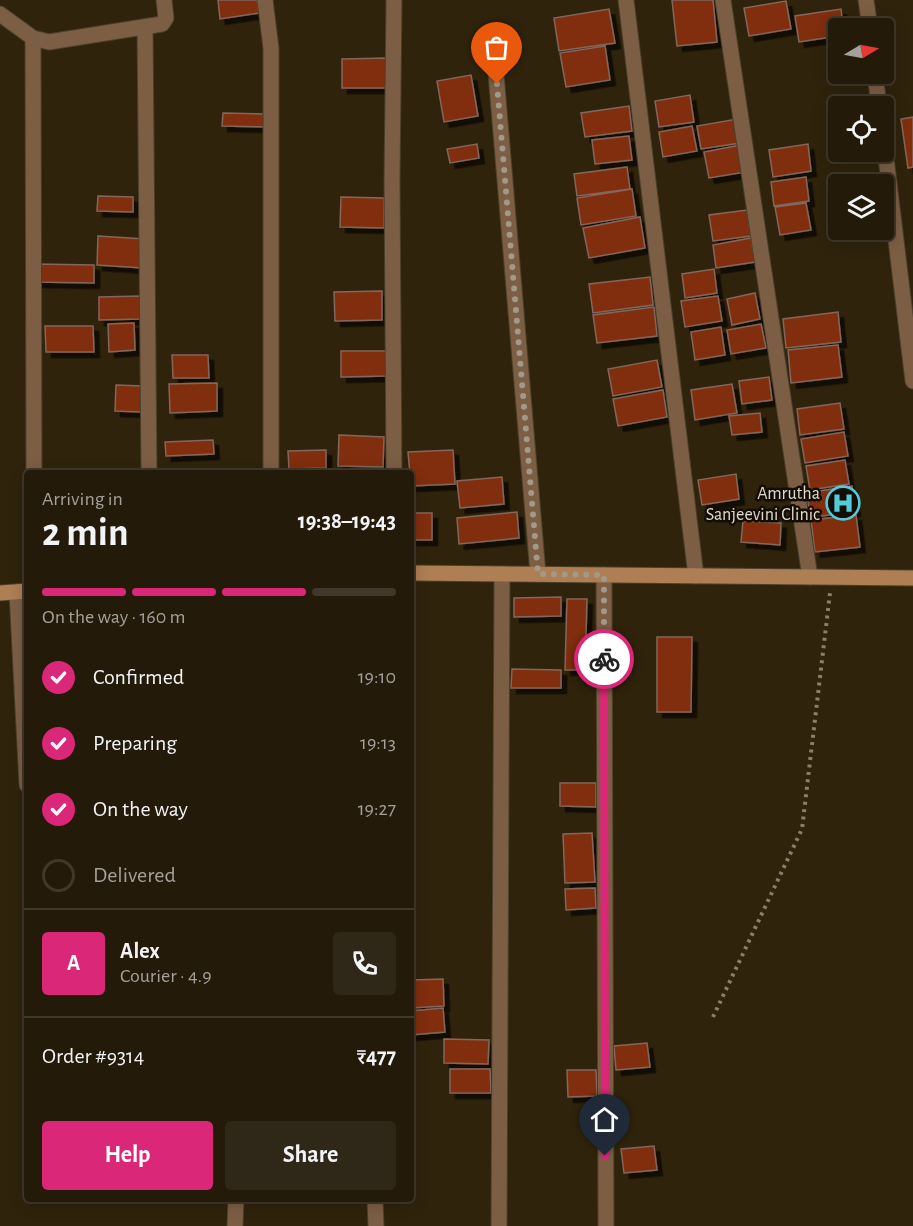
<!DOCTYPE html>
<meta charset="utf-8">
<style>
body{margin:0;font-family:"Alegreya Sans",sans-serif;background:#2f2717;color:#f1f3f6;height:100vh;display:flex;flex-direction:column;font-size:22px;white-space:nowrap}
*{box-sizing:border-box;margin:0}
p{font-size:20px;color:#a3a19c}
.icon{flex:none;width:33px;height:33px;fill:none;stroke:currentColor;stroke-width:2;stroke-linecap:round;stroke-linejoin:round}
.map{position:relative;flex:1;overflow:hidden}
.side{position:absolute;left:24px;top:470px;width:390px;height:732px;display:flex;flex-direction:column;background:#231a09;border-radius:6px;box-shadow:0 3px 15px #0003,0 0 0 2px #40382a}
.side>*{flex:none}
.needle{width:39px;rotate:80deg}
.controls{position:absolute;left:828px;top:18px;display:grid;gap:12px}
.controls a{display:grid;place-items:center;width:66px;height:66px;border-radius:6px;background:#231a09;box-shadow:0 3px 15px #0003,0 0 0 2px #40382a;font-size:30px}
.pin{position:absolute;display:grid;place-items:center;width:51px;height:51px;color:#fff;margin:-62px -26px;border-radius:50% 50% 50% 0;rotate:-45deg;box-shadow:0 0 6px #0007}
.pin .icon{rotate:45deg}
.courier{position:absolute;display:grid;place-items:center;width:60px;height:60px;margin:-30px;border:4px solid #db2777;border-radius:50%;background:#fff;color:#222;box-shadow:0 2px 8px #0007}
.headline em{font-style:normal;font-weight:700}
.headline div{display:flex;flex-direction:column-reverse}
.headline{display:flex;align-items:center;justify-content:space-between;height:102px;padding:0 18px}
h1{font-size:39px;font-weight:700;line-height:45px}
.bar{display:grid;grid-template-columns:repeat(4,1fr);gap:9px 6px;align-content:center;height:72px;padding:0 18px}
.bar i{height:8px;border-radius:4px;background:#40382a}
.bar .on{background:#db2777}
.bar p{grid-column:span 4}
.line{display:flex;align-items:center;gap:15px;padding:0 18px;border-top:2px solid #40382a}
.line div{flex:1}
.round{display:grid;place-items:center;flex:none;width:63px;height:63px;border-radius:6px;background:#2f2717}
ol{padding:0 18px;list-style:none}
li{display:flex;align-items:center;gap:18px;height:66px}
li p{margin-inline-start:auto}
li .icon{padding:6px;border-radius:50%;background:#db2777;color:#fff;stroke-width:4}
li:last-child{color:#a3a19c}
li i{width:33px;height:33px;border:3px solid #40382a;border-radius:50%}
.button{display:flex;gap:12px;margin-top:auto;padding:12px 18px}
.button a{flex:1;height:69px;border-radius:6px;background:#db2777;color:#fff;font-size:24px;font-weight:700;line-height:69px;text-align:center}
.button a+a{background:#2f2717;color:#f1f3f6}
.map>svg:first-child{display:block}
</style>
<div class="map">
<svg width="913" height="1226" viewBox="0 0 913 1226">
<defs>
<filter id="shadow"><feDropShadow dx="5.5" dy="5.5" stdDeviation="0" flood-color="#0009"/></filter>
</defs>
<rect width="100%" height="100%" fill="#2f230c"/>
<path fill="#802f0b" stroke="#83665b" stroke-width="1.5" filter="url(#shadow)" d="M218,0H257L259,13L220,19Z
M672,0H713L717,42L677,46Z
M786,1L791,29L749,36L744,8Z
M609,9L615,43L559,51L554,18Z
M841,9L843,28H838V36L799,42L795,16Z
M605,46L610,80L566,87L560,53Z
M388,58L389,88H342V59Z
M471,75L478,116L444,122L437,81Z
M690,95L694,122L659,127L655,101Z
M629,106L632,131L585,137L581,113Z
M223,113L264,114V127L222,126Z
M913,117V167L908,168L901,119Z
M737,119L740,143L701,149L697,126Z
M692,126L697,151L663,157L659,132Z
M629,136L632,160L595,164L592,140Z
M477,144L479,158L450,163L447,149Z
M808,144L811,171L773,177L769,150Z
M741,145L746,172L709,178L704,152Z
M627,167L630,189L577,196L574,174Z
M806,177L809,201L774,206L771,182Z
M632,189L636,216L581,225L577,198Z
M98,196L133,197V212L97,211Z
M341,197L384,198V228L340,227Z
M806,203L811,230L780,235L775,207Z
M747,210L751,236L713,241L709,215Z
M640,217L645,248L589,258L583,228Z
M98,236L145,239L143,268L97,265Z
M751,238L755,262L716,268L713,245Z
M36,264L94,265V283L36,282Z
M714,269L717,293L685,298L682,274Z
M650,277L653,305L593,313L589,284Z
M382,291V320L335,321L334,292Z
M755,293L760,319L732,325L727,299Z
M141,296V319L99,320V297Z
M718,296L722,321L685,327L681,301Z
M654,307L657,336L597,343L593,315Z
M838,312L841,342L786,348L783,319Z
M134,323L135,350L109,352L108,324Z
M761,324L766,348L731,354L727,330Z
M45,326H93L94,352H46Z
M721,327L725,355L695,360L691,332Z
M838,345L842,377L791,383L788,350Z
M341,351H387V376L341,377Z
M172,355H208L209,378H173Z
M657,360L662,387L613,396L608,369Z
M769,377L772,400L742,404L739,381Z
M217,383V411L170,413L169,384Z
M732,384L737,413L695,420L691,390Z
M116,385L142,386L141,412L115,411Z
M663,390L667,417L618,426L613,399Z
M840,403L844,429L800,435L797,409Z
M760,413L762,432L732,435L729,416Z
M844,432L848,456L805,463L801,439Z
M339,435L384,437L383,467L338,466Z
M213,440L214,454L166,456L165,442Z
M326,450V468L289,469L288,451Z
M453,450L455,484L411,486L408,452Z
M845,460L849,484L810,490L806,466Z
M736,474L739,499L702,505L698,480Z
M502,477L504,504L460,508L457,481Z
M852,486L855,511L810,518L807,493Z
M517,512L519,538L459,544L457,518Z
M411,513H432V540H411Z
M856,515L860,547L815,552L811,520Z
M743,521L781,523L780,545L741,542Z
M561,597V616L514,617V598Z
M567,599H587L585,670H565Z
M657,637H692L691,712H657Z
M512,669L561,670V688H511Z
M560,783H596V807L560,806Z
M592,833L595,882L565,883L563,834Z
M595,888L596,908L566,910L565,889Z
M443,979L444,1006L411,1008V980Z
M443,1008L445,1032L411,1035V1011Z
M444,1039L489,1040L488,1064L444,1063Z
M647,1043L650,1067L616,1070L614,1046Z
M450,1069H490L491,1093H450Z
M567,1070H596L597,1096L568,1097Z
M654,1146L657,1170L624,1173L621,1149Z"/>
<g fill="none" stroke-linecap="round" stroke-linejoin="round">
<g stroke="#4b402b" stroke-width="17">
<path id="minor" d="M265,0L271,48V472
M394,0L392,181L394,472
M626,0L696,576
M723,0L810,577
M866,0L870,28
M0,14L33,38L49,42L162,24L166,18L164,0
M145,28L149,472
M33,38L34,472
M493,38L538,574
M875,74L879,106
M884,141L913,381
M604,575L606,1226
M17,592L27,785
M375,1198L376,1226
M235,1226L236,1198
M499,1226L502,574"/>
</g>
<g stroke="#4b402b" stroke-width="17">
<path id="secondary" d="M411,573L913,578
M0,593L27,591"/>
</g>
<path stroke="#897f6d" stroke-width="4" stroke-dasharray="3 4.5" stroke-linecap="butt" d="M713,1017L802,829L830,593"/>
<use href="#minor" stroke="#7c5e45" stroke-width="15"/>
<use href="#secondary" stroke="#ae7e55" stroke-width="15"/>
</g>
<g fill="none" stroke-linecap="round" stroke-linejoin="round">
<path stroke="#a39988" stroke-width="6" stroke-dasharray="0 10.8" d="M497,84L538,574L604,575V659"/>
<path stroke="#db2777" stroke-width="8" d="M604,659L605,1156"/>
</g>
<defs>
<g id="hospital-ring" transform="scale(1.725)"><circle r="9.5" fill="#130d05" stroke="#53cbda" stroke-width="1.5"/><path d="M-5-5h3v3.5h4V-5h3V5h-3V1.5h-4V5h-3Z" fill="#53cbda"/></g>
</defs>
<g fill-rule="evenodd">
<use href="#hospital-ring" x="843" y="503"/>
</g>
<g text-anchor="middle" stroke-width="5" stroke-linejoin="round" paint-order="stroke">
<g font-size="18" fill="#e1d9cb" stroke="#130d05" text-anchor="end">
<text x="820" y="499">Amrutha<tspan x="820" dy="21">Sanjeevini Clinic</tspan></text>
</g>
</g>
</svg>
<div class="controls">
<a><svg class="needle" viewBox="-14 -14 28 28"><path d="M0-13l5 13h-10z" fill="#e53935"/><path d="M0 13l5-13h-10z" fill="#a3a19c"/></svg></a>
<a><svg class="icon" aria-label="locate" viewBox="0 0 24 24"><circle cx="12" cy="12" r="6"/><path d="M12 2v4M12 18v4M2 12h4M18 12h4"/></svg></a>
<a><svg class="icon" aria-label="layers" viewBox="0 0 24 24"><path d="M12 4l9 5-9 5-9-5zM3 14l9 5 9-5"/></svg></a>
</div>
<div class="pin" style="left:497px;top:84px;background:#ea580c"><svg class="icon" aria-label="bag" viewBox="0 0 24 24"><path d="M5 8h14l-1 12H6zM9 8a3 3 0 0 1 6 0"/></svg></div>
<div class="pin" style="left:605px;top:1156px;background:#1f2937"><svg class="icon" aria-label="home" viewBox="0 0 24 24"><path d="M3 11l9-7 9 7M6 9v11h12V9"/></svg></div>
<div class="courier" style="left:604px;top:659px"><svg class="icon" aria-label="bike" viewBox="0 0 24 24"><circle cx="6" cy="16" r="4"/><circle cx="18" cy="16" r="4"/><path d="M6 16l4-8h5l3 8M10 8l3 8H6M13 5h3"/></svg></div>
<section class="side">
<div class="headline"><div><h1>2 min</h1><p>Arriving in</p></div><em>19:38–19:43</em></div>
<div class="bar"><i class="on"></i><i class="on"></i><i class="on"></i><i></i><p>On the way · 160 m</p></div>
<ol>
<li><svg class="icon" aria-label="check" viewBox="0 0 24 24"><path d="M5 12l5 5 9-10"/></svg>Confirmed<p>19:10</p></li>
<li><svg class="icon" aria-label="check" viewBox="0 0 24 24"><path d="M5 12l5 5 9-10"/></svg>Preparing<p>19:13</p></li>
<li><svg class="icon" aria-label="check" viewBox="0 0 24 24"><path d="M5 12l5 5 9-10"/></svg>On the way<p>19:27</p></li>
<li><i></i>Delivered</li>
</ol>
<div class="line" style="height:108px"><b class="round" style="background:#db2777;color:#fff">A</b><div><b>Alex</b><p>Courier · 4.9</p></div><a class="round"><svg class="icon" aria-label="phone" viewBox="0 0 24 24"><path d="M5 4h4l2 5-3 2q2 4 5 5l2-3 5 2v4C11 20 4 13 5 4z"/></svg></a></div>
<div class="line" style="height:78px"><div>Order #9314</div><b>₹477</b></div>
<div class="button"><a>Help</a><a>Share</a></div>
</section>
</div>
